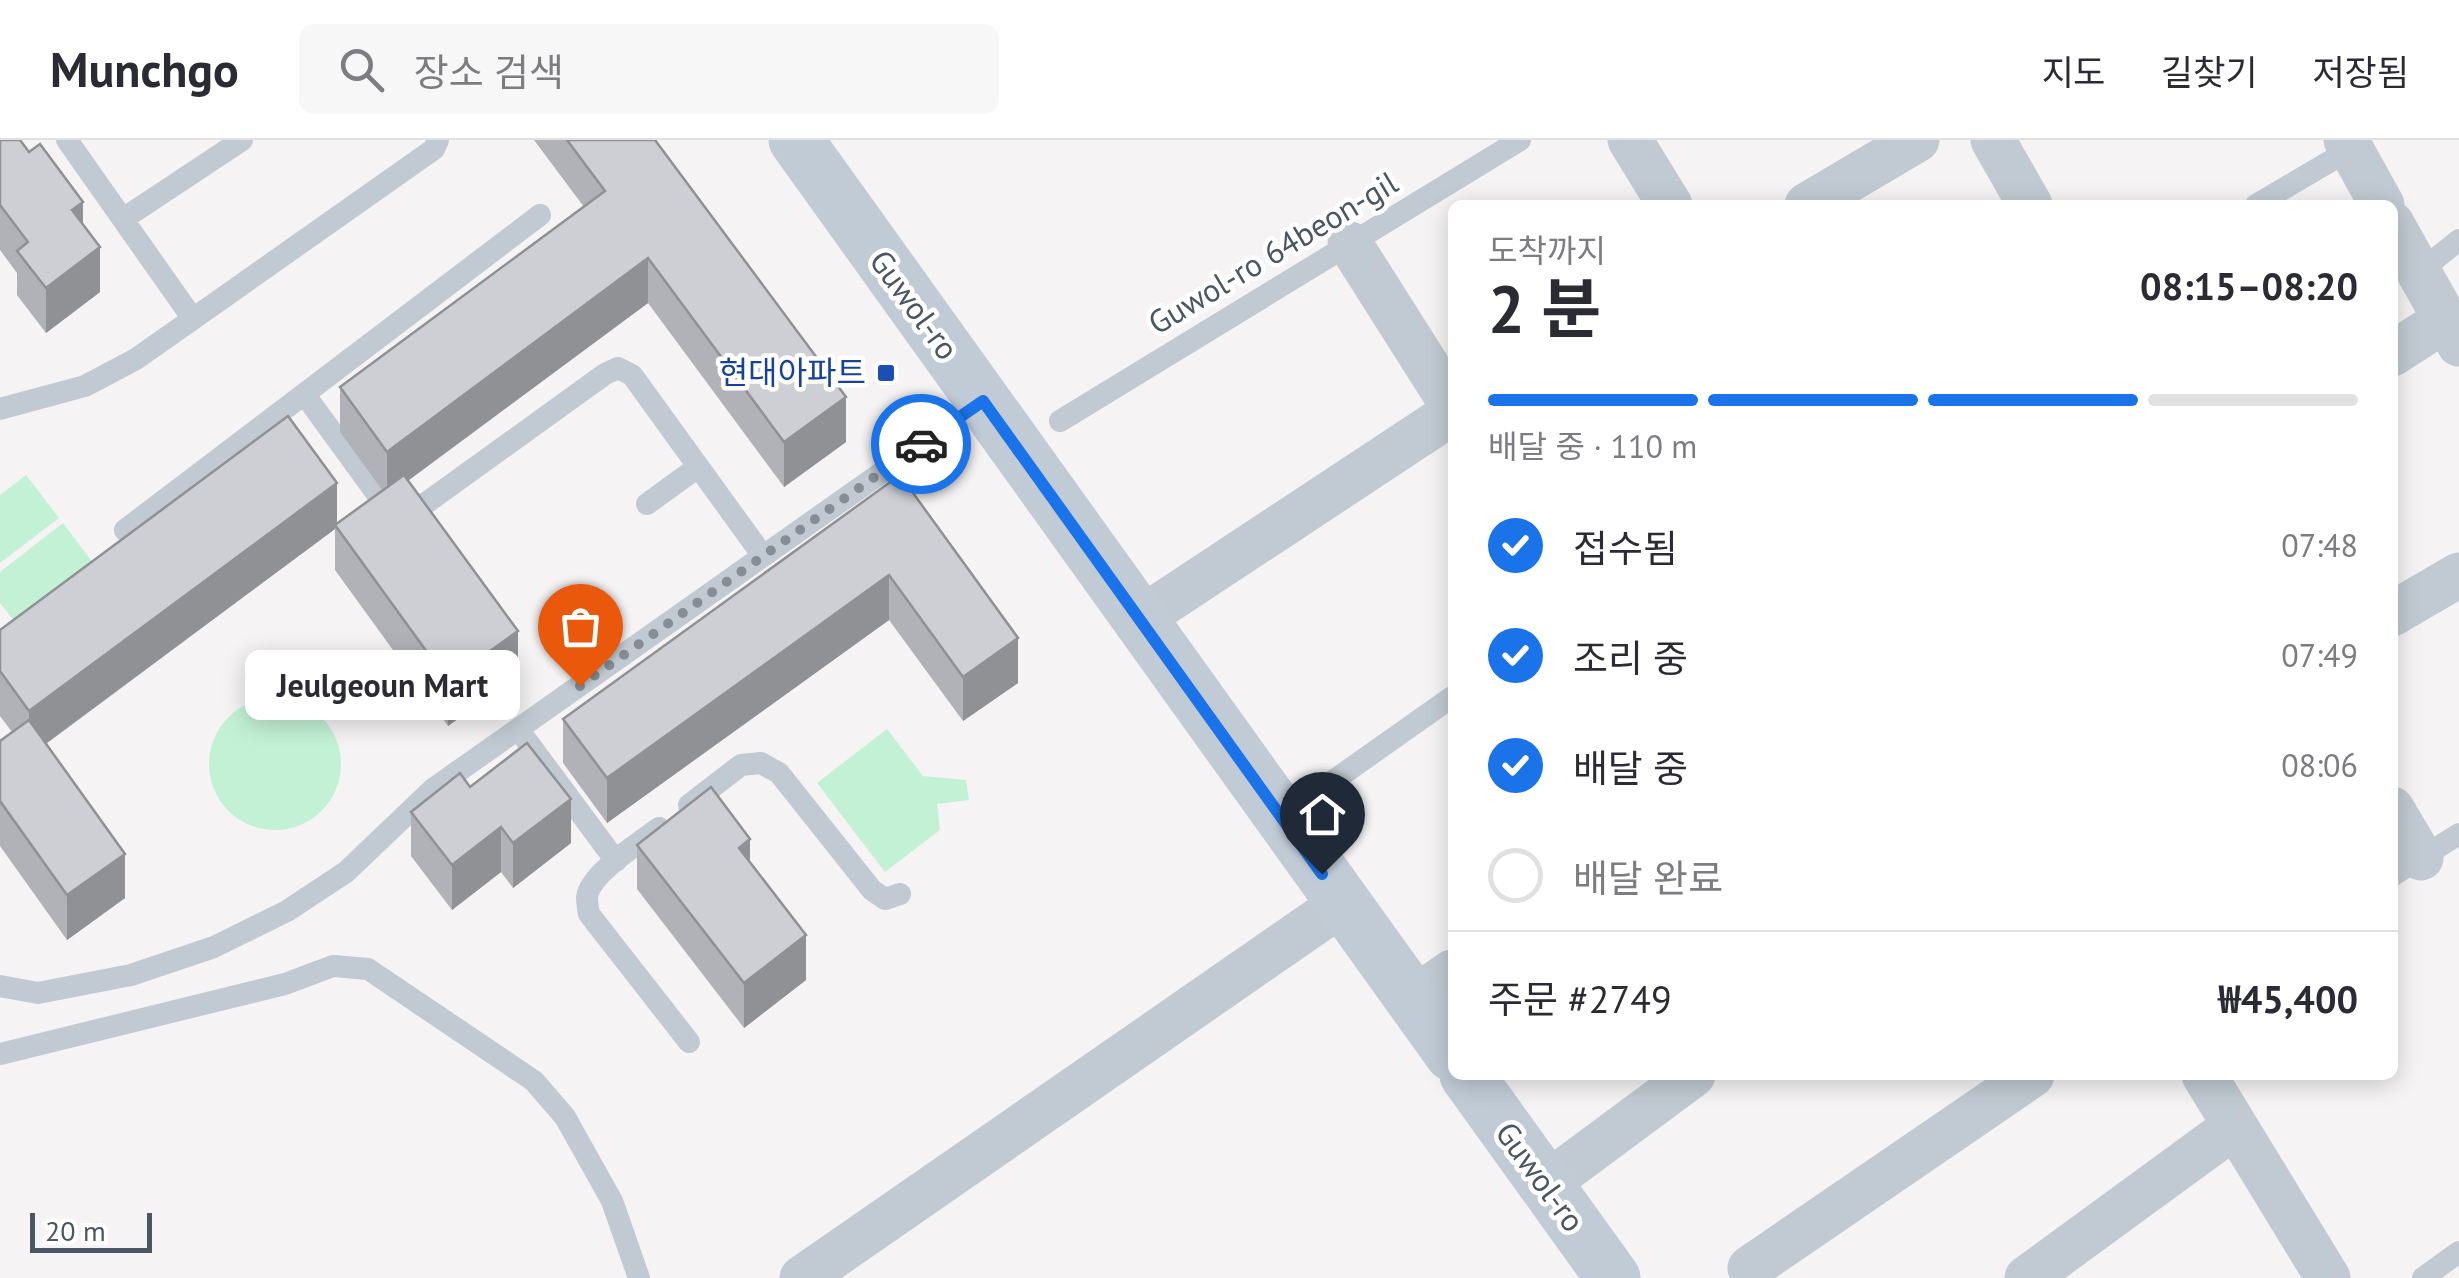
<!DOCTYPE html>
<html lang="ko">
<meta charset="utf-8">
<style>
body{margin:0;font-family:"PT Sans","Noto Sans KR",sans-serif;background:#f7f7f7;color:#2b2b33;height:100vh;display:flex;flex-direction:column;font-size:38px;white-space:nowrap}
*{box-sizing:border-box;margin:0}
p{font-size:32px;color:#7c7c81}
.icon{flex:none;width:55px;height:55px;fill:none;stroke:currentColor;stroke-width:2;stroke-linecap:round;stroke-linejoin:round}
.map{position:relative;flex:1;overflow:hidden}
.side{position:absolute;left:1448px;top:60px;width:950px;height:880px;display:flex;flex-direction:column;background:#fff;border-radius:15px;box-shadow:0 5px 25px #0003}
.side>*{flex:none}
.scale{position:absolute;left:30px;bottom:25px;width:122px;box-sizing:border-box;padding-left:10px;border:5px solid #4a5661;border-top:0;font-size:28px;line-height:35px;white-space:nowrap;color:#4a5661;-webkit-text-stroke:8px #fff;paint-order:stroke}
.pin{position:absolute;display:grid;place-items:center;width:85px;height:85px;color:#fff;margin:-102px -42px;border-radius:50% 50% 50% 0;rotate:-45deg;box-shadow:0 0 10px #0007}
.pin .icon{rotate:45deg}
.courier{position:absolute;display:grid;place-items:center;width:100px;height:100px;margin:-50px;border:8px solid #1a73e8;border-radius:50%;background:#fff;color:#222;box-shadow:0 2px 12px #0007}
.bubble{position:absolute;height:70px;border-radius:15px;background:#fff;box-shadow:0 5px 25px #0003;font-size:32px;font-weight:700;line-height:70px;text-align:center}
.head em{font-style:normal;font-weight:700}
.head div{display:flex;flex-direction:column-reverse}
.head{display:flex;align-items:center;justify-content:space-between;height:170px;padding:0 40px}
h1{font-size:65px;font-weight:700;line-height:75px}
.bar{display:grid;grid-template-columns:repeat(4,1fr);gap:15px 10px;align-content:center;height:120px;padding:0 40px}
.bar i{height:12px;border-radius:8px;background:#e1e1e2}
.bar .active{background:#1a73e8}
.bar p{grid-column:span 4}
.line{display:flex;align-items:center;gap:25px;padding:0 40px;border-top:2px solid #e1e1e2}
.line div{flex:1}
ol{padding:0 40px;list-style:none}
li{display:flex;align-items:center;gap:30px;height:110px}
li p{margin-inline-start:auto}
li .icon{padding:10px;border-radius:50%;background:#1a73e8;color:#fff;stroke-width:4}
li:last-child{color:#7c7c81}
li i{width:55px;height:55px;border:5px solid #e1e1e2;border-radius:50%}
header{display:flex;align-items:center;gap:60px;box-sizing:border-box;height:140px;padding:0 50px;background:#fff;border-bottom:2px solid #e1e1e2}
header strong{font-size:48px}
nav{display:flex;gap:55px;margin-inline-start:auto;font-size:35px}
.search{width:700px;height:90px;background:#f7f7f7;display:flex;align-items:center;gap:25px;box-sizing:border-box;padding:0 35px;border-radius:15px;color:#7c7c81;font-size:38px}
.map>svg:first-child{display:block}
</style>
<header>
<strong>Munchgo</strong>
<div class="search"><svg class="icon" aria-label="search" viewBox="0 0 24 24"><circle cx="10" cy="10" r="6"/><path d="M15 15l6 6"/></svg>장소 검색</div>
<nav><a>지도</a><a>길찾기</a><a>저장됨</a></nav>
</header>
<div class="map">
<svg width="2459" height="1138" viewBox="0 0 2459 1138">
<rect width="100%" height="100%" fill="#f5f3f3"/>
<path fill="#c3f1d5" d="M26,335L59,378L0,423V355Z
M63,383L96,427L18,486L0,463V432Z
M209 624a66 66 0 1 1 132 0a66 66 0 1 1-132 0Z
M887,589L923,636L966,640L969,660L937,664L940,690L885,732L817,643Z"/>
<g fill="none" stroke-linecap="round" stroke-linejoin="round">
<path stroke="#c1cad2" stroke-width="22" d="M67,0L193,179
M2256,65L2351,9
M123,79L242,0
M2419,132L2459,100
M305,255L385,365L406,369L422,366L605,234L618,228L632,235L763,416
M0,269L85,246L136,219L434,9L438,0
M1060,281L1520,0
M647,364L698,327
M125,390L540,75
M518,589L616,721
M689,665L741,625L761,623L779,633L872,750L885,759L900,754
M1282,677L1452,557
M659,688C641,702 590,733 587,757C587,760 588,771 589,774L689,902
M2392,736L2459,694
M0,846L38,853L131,835L214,807L287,771L346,732L433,649L983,261
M0,914L285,844L333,826L368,829L534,941L565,977L612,1061L639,1138
M2423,1138L2459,1112"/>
<path stroke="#c1cad2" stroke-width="45" d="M1630,0L1670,65
M1993,0L2030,65
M2346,0L2382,65
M1807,65L1917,0
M2392,84L2459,204
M1350,104L1452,265
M2392,214L2445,180
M2392,474L2459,435
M1140,479L1452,273
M2392,669L2421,718
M1413,859L1452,832
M2204,935L2328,1138
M1546,1044L1693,935
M1750,1128L2032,935
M802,1138L1343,763
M2027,1138L2235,986"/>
<path stroke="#c1cbd6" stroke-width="55" d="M796,0L1452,914
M1467,935L1613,1138"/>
</g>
<path fill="#b0b2b7" d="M0,0L83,85L100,152L46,193L17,155V133L0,110Z
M534,0H655L846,302L784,347L648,163L408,341L518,536L448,586L335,430V389L46,604L125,758L67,800L0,706V601L12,592L0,576V490L337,384L383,351L340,292V247L584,67Z
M900,335L1018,543L963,581L889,480L607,683L563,623V579Z
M470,647L571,703L513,748L501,732L452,770L411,716V672Z
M637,705L750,723L806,840L744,888L637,749Z"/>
<path fill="#909195" d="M83,62V107L72,70Z
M100,107V152L46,193V148Z
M648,118V163L387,356V312Z
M846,257V302L784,347V302Z
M337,343V388L335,385V389L29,616V571Z
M889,435V480L607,683V638Z
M518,491V536L448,586V541Z
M1018,498V543L963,581V537Z
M571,659V703L513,748V703Z
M501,687V732L452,770V725Z
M750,699V744L739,708Z
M125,714V758L67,800V755Z
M806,795V840L744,888V843Z"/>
<path fill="#cdcfd5" stroke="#909195" stroke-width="2.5" d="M0,0H20L29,12L40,4L83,62L72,70L100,107L46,148L17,111L28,102L0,65Z
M567,0H655L846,257L784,302L648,118L387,312L340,247L605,51Z
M288,276L337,343L29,571L0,531V490Z
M404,335L518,491L448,541L335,385Z
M900,335L1018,498L963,537L889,435L607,638L563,579Z
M29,580L125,714L67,755L0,661V601Z
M527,603L571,659L513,703L501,687L452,725L411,672L460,633L470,647Z
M711,647L750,699L739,708L806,795L744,843L637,705Z"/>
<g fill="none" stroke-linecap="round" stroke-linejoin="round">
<path stroke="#868d94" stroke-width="10" stroke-dasharray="0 18" d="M580,546L921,304"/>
<path stroke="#1a73e8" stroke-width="12" d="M921,304L983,261L1322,734"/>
</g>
<rect fill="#1a4fb4" stroke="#fff" stroke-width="4" x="876" y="223" width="20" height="20" rx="5"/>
<g text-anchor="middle" stroke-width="9" stroke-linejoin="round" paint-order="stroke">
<g font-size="32" fill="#4a5661" stroke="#fff">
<text transform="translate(1273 113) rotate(-31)" y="11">Guwol-ro 64beon-gil</text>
<text transform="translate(914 165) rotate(54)" y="11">Guwol-ro</text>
<text transform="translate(1540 1037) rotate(54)" y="11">Guwol-ro</text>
</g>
<g font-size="32" fill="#164399" stroke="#fff" text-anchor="end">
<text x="866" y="244">현대아파트</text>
</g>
</g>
</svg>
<div class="scale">20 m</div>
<div class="pin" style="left:580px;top:546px;background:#ea580c"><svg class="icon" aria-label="bag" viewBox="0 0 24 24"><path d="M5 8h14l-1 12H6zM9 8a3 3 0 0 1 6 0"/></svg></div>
<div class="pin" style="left:1322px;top:734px;background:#1f2937"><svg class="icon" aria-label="home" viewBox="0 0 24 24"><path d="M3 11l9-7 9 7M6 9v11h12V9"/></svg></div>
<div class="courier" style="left:921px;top:304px"><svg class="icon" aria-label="car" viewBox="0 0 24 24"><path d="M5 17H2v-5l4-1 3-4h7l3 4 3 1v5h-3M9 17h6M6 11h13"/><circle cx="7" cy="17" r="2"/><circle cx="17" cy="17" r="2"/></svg></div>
<div class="bubble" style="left:245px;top:510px;width:275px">Jeulgeoun Mart</div>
<section class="side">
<div class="head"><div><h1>2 분</h1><p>도착까지</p></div><em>08:15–08:20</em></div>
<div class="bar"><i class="active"></i><i class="active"></i><i class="active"></i><i></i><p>배달 중 · 110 m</p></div>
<ol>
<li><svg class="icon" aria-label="check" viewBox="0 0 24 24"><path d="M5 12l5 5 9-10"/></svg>접수됨<p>07:48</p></li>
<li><svg class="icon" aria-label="check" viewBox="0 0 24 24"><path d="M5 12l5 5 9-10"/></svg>조리 중<p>07:49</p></li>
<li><svg class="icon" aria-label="check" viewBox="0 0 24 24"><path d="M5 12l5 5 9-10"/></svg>배달 중<p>08:06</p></li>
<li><i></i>배달 완료</li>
</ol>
<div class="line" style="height:130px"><div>주문 #2749</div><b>₩45,400</b></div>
</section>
</div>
